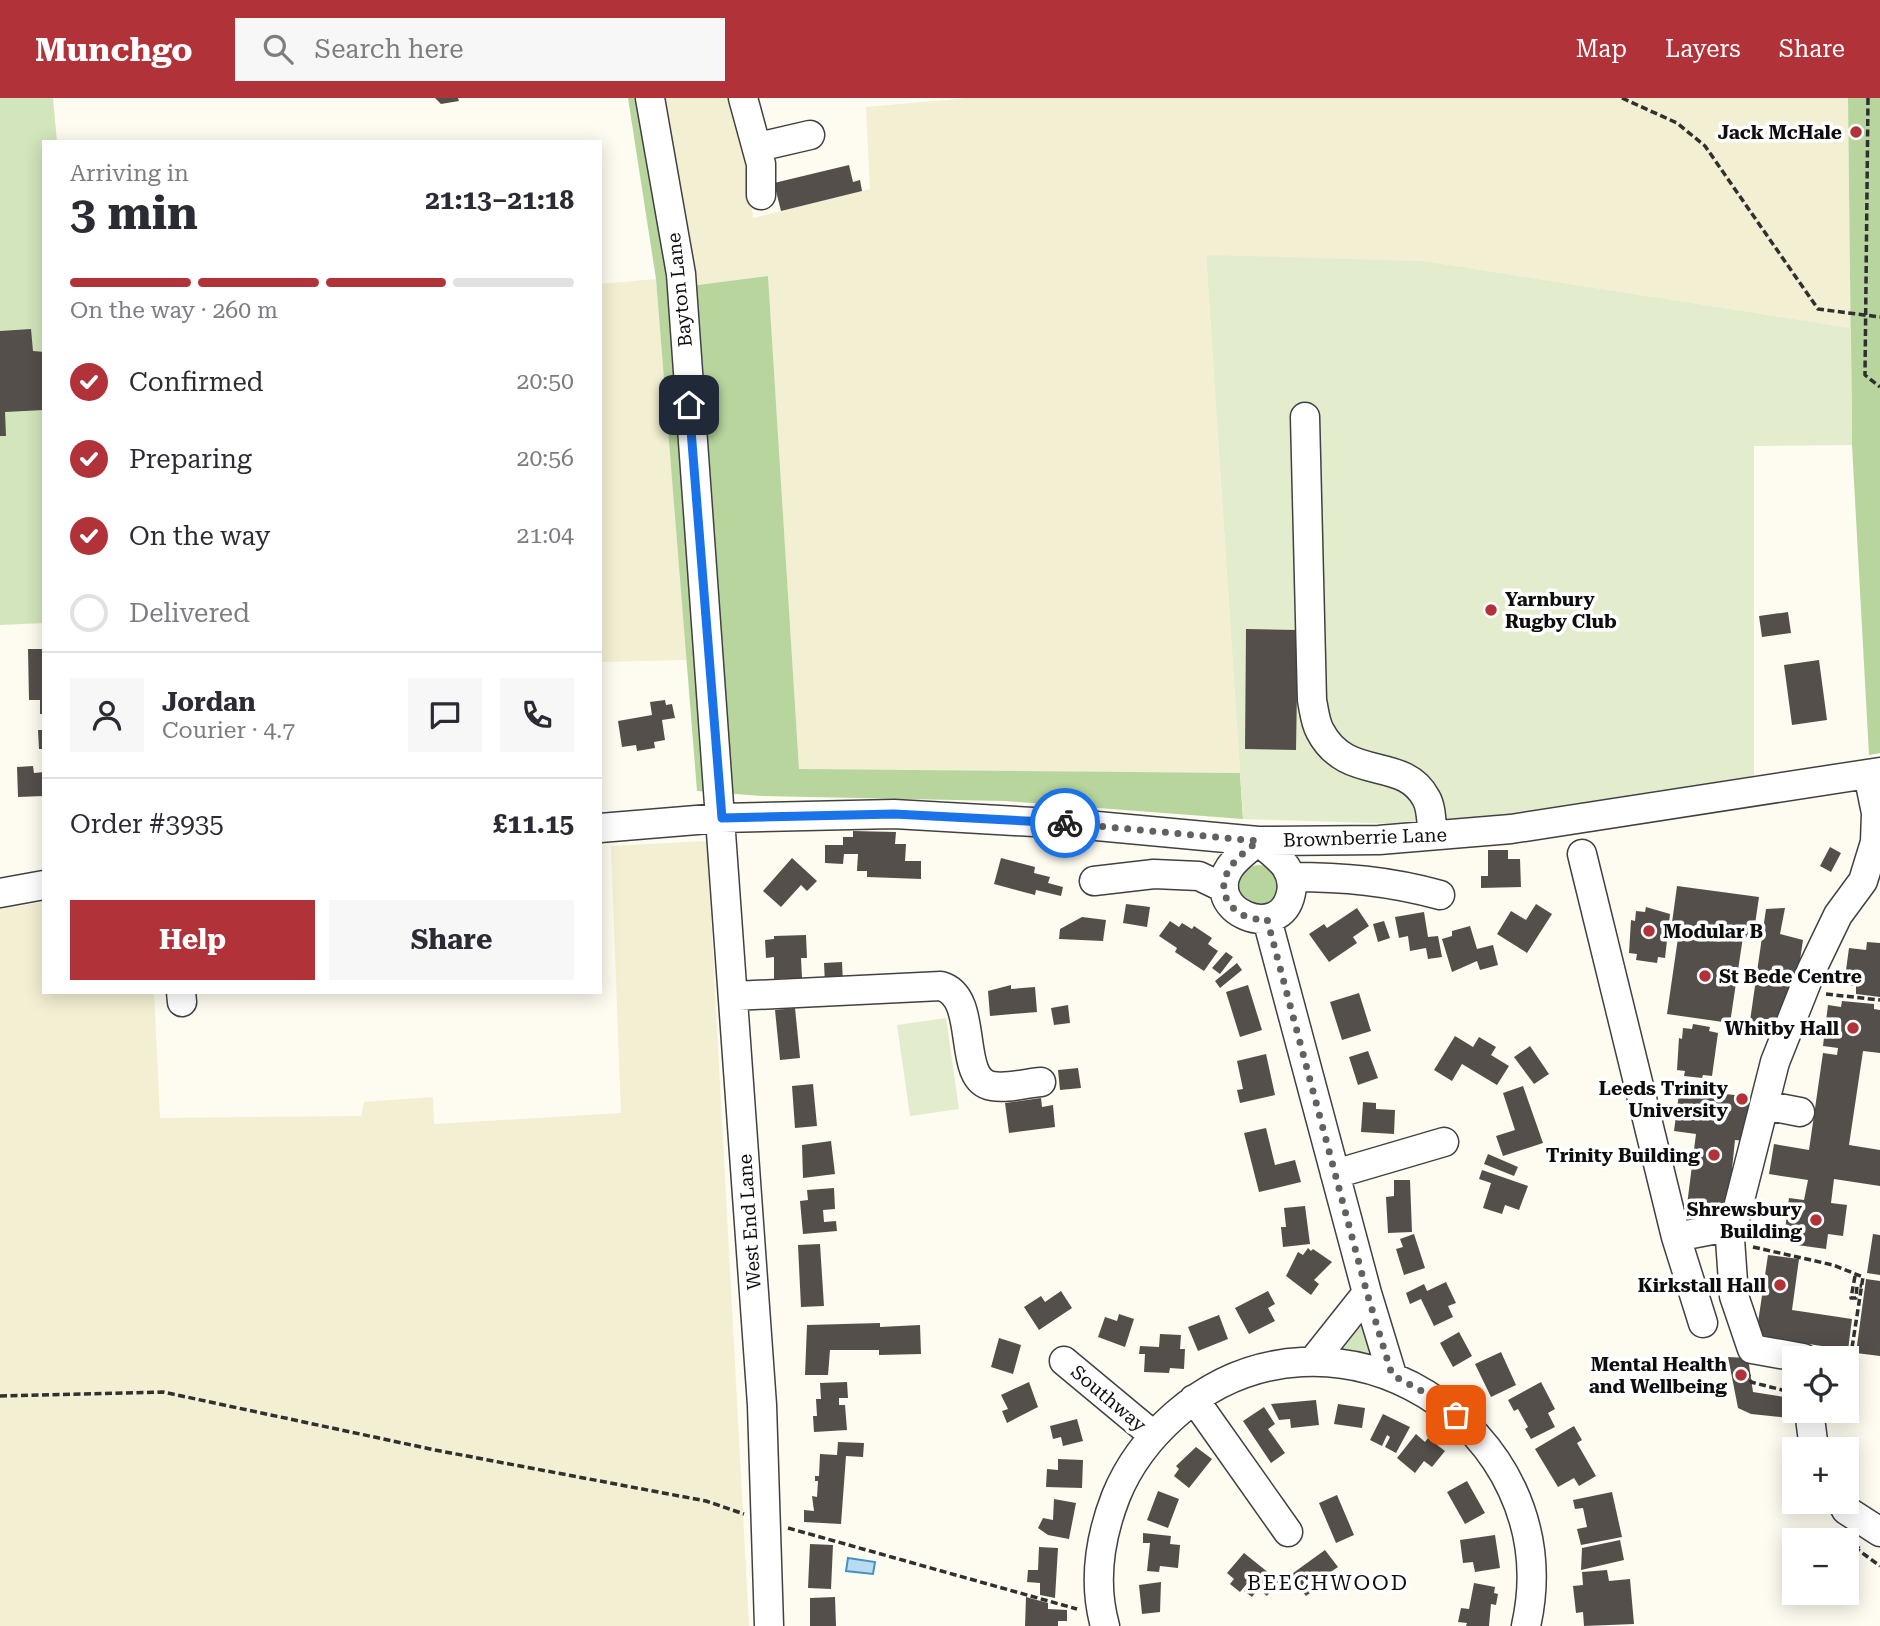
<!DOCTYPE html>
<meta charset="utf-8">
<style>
body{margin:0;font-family:"Roboto Serif",serif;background:#f7f7f7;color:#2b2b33;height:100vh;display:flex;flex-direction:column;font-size:26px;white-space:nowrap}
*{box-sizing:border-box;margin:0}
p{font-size:23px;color:#7c7c81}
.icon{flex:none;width:38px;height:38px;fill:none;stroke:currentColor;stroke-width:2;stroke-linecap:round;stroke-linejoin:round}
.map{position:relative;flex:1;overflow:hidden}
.sheet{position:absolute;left:42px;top:42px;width:560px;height:854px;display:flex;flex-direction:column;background:#fff;border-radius:0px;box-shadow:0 4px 18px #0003}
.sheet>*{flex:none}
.buttons{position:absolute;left:1782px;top:1248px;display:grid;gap:14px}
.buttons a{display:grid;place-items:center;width:77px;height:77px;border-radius:0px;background:#fff;box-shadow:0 4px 18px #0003;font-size:35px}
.pin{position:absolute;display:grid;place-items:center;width:60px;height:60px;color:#fff;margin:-30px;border-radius:14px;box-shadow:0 4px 10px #0006}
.courier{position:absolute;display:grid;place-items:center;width:70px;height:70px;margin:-35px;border:5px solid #1a73e8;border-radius:50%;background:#fff;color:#222;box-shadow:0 2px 9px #0007}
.summary em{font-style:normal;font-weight:700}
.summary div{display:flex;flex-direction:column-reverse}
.summary{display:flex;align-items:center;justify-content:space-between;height:119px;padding:0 28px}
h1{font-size:46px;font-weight:700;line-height:52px}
.bar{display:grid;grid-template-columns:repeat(4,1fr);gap:10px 7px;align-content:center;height:84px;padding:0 28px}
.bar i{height:9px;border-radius:5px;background:#e1e1e2}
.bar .active{background:#b23239}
.bar p{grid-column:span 4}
.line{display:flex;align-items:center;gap:18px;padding:0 28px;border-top:2px solid #e1e1e2}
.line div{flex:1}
.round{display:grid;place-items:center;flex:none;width:74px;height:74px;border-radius:0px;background:#f7f7f7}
ol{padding:0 28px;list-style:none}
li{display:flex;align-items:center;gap:21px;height:77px}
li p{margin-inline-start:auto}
li .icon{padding:7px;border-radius:50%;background:#b23239;color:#fff;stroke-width:4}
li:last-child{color:#7c7c81}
li i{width:38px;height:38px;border:4px solid #e1e1e2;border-radius:50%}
.cta{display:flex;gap:14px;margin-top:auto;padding:14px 28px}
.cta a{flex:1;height:80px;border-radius:0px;background:#b23239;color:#fff;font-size:28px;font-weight:700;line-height:80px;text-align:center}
.cta a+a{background:#f7f7f7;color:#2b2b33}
header{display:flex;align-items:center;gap:42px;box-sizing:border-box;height:98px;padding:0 35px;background:#b23239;color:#fff}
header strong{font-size:33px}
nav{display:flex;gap:38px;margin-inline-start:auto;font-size:24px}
.search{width:490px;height:63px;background:#f7f7f7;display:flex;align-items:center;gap:18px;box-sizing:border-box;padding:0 24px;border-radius:0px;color:#7c7c81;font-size:26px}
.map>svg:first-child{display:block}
</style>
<header>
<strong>Munchgo</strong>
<div class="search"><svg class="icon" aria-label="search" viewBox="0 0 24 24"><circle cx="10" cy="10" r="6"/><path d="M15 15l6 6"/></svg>Search here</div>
<nav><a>Map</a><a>Layers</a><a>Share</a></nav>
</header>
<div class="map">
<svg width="1880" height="1528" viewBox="0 0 1880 1528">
<rect width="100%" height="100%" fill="#fefbf0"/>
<path fill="#f2efd2" d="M661,0H734L746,40L753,120L870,91L866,9L968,0H1848L1851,230L1424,163L1206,158L1240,675L799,672L768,178L690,188Z
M656,181L687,562L600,564V186Z
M707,743L749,1528H0V811L44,804V894H154L160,1020L361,1018L364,1004L433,999L434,1026L621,1015L611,748Z"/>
<path fill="#d2e5bc" d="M0,0H53L57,44H44V525L0,527Z
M1367,1220L1378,1263L1339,1256Z"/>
<path fill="#b7d59d" d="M628,0H660L690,188L768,178L799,671L1240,675L1243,721L1005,703L762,698L697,693L656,181Z
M1848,0H1880V655L1869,657L1852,347Z
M1239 787a20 20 0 1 1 40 0a20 20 0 1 1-40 0Z"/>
<path fill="#e3edcd" d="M1206,157L1424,163L1851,230L1852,347L1754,348V679L1481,723L1432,727L1243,721Z
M946,920L959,1011L910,1018L897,927Z"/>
<path fill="#b9dcf1" stroke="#4691c2" stroke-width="2" d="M848,1460L875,1464L873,1476L846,1473Z"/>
<path fill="#554f4b" d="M435,0H458L459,3L441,6Z
M849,67L853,84L860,82L862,93L781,113L774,85Z
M31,231L33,253L44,254V312L5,314L6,338H0V233Z
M1788,514L1791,535L1762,539L1759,518Z
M1246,531L1298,532L1296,652L1245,651Z
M28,551H44V616H40V602H29Z
M1819,562L1827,622L1792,627L1784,567Z
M665,602L666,607L672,606L675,620L662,622L665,642L654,644L655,650L637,653L636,647L622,649L618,623L652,617L650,604Z
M38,632H44V651H39Z
M33,668L34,675L44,674V698L18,699L17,669Z
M853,733L896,734L895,746H906L905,763H921V781L867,779V773H857L858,756H844L843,766L825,765V747H843V739H853Z
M1830,749L1841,755L1831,774L1820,768Z
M1488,752H1508V761H1520L1521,789L1481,790V778H1488Z
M792,760L817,783L807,793L801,787L781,809L763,793Z
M1001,760L1035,769L1034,775L1050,779L1048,785L1063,789L1061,798L1036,792L1035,797L994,786Z
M1677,788L1759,799L1753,840L1743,839L1730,925L1667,916L1679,833L1671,832Z
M1126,806L1150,809L1147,829L1123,825Z
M1536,806L1552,816L1527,855L1497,836L1511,813L1526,822Z
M1646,809L1670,816L1665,860L1658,859L1657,865L1636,862L1637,856L1629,855L1631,822L1635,823L1636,813L1645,814Z
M1357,810L1369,828L1353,839L1357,845L1329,864L1309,836L1324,826L1327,830Z
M1785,810L1780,836L1803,842L1790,928L1750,923L1766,811Z
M1424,814L1428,839L1438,838L1442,859L1428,861L1426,850L1410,853L1408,838L1399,840L1395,819Z
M1082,819L1106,822L1103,843L1059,841L1060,831Z
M1170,823L1179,829L1182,825L1192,831L1194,828L1212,840L1208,846L1218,853L1204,873L1175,854L1177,850L1159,838Z
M1384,823L1390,840L1378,844L1373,826Z
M1470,828L1477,851L1493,847L1498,867L1480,872L1477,863L1452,874L1442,841L1452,838V833Z
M806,837L807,860H801L802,880L774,881V859L766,860L765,842L774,841V838Z
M1867,844L1880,845V899L1856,896V888L1844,887L1849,850L1866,852Z
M1226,854L1233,859L1220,876L1212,870Z
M842,864L843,885L825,886L824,865Z
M1237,865L1242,872L1220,890L1215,883Z
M1011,887V891L1035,889L1037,914L990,918L988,893Z
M1248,887L1262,932L1240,939L1226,894Z
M1359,895L1371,933L1342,942L1330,904Z
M1842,903L1874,906V911L1880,912V955L1863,953L1849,1047L1880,1052V1088L1834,1081L1831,1105L1847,1107L1843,1138L1828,1136L1826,1151L1797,1147L1798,1142L1784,1140L1789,1100L1804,1102L1808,1082L1769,1076L1774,1046L1809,1052L1823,955L1837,957L1838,950L1823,948L1828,907L1841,909Z
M1068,907L1070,925L1054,927L1051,910Z
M795,910L800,960L780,962L775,912Z
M1693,926L1710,929L1709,933L1718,935L1712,978L1703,977L1702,980L1684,978L1685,973L1677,972L1679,940L1682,941L1683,930L1692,931Z
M1455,938L1473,949L1479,939L1496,949L1491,957L1509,968L1497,987L1462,966L1452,983L1434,972Z
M1530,948L1549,976L1534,986L1514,959Z
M1368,953L1378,980L1358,987L1349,959Z
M1266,956L1275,997L1240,1005L1237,992L1243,991L1237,963Z
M1078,970L1081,990L1060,992L1058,972Z
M813,986L817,1028L795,1030L792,988Z
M1523,988L1543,1045L1503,1058L1496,1038L1515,1032L1503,995Z
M1680,988L1711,993L1712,988L1726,990V996L1751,999L1745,1043L1735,1042L1732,1071L1738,1072L1726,1113L1687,1107L1696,1036L1674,1033Z
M1041,1000L1042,1009L1053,1007L1055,1029L1009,1035L1005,1005Z
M1363,1004L1376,1005V1011L1395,1012L1394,1036L1361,1034Z
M1266,1030L1275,1067L1295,1062L1301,1084L1259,1094L1244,1035Z
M831,1043L835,1076L803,1080L802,1047Z
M1488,1056L1518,1069L1514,1078L1484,1066Z
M1482,1072L1528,1088L1519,1112L1505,1107L1502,1116L1483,1110L1491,1085L1479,1081Z
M1394,1082H1410L1412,1134L1388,1135L1386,1099L1394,1098Z
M834,1090L835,1111L823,1112L824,1124L836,1123L837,1133L803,1136L800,1103L808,1102L807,1092Z
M1305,1108L1310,1146L1283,1149L1281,1129H1286L1284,1110Z
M1414,1136L1425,1170L1404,1177L1396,1151L1403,1149L1400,1141Z
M1873,1136L1880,1137V1177L1867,1175Z
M820,1146L824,1208L801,1209L798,1147Z
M1308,1150L1311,1153L1313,1151L1332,1164L1314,1182L1319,1186L1311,1197L1286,1178L1298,1154L1303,1157Z
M1768,1157L1799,1161L1792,1212L1852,1221L1848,1252L1756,1238Z
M1866,1181L1880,1183V1258L1856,1255Z
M1446,1184L1456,1205L1448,1208L1453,1219L1434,1228L1421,1201L1410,1206L1406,1195L1424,1186L1427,1193Z
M1061,1193L1072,1210L1039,1232L1024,1209L1041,1198L1045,1204Z
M1268,1193L1275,1206L1268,1210L1275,1223L1249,1236L1235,1210Z
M1119,1216L1134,1221L1125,1249L1098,1239L1105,1219L1117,1223Z
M1219,1217L1228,1241L1198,1253L1188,1229Z
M880,1225V1229L920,1227L921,1256L879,1257V1252H830L828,1277H805L807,1227Z
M1459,1234L1472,1258L1453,1269L1440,1245Z
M1160,1236L1181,1237L1180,1251H1185L1184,1271L1170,1270L1169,1275L1144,1274L1145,1256H1139L1140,1248L1159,1249Z
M999,1240L1021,1247L1013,1276L991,1269Z
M1501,1254L1516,1287L1491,1299L1475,1266Z
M1728,1259L1748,1260L1753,1294L1791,1300V1320L1751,1316L1738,1310Z
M847,1284L848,1300H839V1307H845L847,1332L814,1334L813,1318H817L816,1301H821L820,1285Z
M1029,1284L1038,1309L1007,1325L1002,1313L1008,1311L1001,1297Z
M1541,1284L1555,1311L1548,1315L1555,1329L1531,1341L1525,1331L1528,1329L1518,1311L1514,1313L1508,1302Z
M1316,1302L1319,1327L1291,1330L1290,1321L1279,1322L1271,1306Z
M1338,1306L1365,1310L1362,1330L1334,1326Z
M1264,1309L1275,1326L1268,1331L1285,1355L1271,1365L1243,1323Z
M1383,1316L1410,1329L1396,1355L1385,1349L1390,1339L1387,1337L1382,1348L1370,1342Z
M1077,1321L1083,1343L1063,1348L1061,1339L1053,1341L1050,1328Z
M1574,1328L1582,1342L1577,1345L1596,1378L1579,1388L1574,1380L1558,1389L1535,1351Z
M1416,1336L1425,1344L1428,1340L1445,1353L1432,1369L1424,1363L1415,1375L1397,1360Z
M838,1344L864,1345L863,1359L846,1358L841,1426L804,1424V1412L814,1413L812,1398L817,1399L818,1383H815V1378H819L820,1356L837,1357Z
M1196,1349L1212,1361L1189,1390L1174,1378L1179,1371L1176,1368Z
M1058,1361L1083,1362L1082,1390L1046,1389L1047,1371L1058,1372Z
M1467,1383L1485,1415L1465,1426L1447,1394Z
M1158,1393L1179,1401L1168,1430L1147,1422Z
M1612,1394L1622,1439L1581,1447L1577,1431L1587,1429L1583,1410L1575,1411L1573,1402Z
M1337,1397L1354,1437L1336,1445L1319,1405Z
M1054,1401L1076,1405L1069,1441L1048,1437L1038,1430L1043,1420L1053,1422Z
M1143,1435L1171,1438L1170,1446L1180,1447L1178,1470L1160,1468L1159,1474L1147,1473L1150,1445H1143Z
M1495,1437L1500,1470L1475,1474L1473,1464L1463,1465L1460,1442Z
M1620,1442L1624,1462L1581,1472L1582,1450Z
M810,1446L833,1447L831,1491L808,1490Z
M1039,1449L1058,1450L1055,1500L1040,1497V1485L1027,1484L1028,1472H1038Z
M1325,1452L1338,1469L1310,1488L1313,1493L1306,1498L1289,1478Z
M1244,1455L1279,1483L1267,1498L1258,1491L1252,1499L1244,1493L1252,1483L1250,1482L1240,1494L1230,1486L1234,1481L1227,1475Z
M1607,1472L1609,1483L1630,1481L1634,1526L1584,1528L1583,1514L1576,1515L1573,1488L1583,1487L1582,1474Z
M1161,1484L1160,1514L1142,1516L1139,1487Z
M1474,1485L1495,1489L1494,1495L1498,1496L1496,1507L1491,1506L1489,1528H1466L1467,1525L1458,1524L1461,1510L1469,1511Z
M835,1499L836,1528H810V1500Z
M1026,1499L1048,1505V1511L1067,1512V1523H1058V1528H1025Z"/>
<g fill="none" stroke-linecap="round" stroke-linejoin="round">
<g stroke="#414141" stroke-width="31">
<path id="minor" d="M650,0L681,176L762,1307L769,1528
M743,0L761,66V97
M758,49L810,37
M1305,319L1312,602C1314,612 1315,624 1320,633C1347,685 1403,657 1426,700C1432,710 1431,726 1433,737
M600,730L721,720L894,716L1086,727L1258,743L1379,742L1511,731L1880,674
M1258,743C1267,751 1279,759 1286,769C1291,777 1293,786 1291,795C1281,846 1201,813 1230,769C1237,759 1249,751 1258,743Z
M1582,756L1676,1139
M1291,779C1343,779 1389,783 1440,797
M1094,783L1154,776L1199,778L1224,790
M0,795L44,787
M1267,821L1367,1195L1392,1277
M181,894L182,904
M734,898L941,888C981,899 955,982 992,988C1007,991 1026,985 1041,984
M1764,1007L1800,1014
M1335,1076L1444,1044
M1703,1225L1676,1139L1733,1128
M1803,1260L1752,1251L1734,1198L1730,1141L1775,964L1812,871L1838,817L1863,783L1875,744L1876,715L1868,676
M1064,1263L1153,1337
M1313,1263L1367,1195
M1194,1301L1288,1434
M1809,1312L1814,1351
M1842,1404L1846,1412L1880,1434
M1105,1528C1093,1485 1100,1439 1116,1398C1129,1366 1149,1340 1175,1317C1331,1180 1571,1328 1526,1528"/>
</g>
<path stroke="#303030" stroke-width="3.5" stroke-dasharray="7 3.5" stroke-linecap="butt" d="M1622,0L1677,25L1705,48L1818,211L1880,219
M1868,0L1865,277L1880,289
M1826,896L1880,902
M1753,1149L1833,1167L1863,1179L1851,1256L1843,1260
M1855,1178L1851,1200H1856L1857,1188H1862
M1747,1272L1751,1284L1790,1294L1791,1282
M0,1298L163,1294L435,1352L706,1403L744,1416
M788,1430L1077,1511
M1859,1448L1857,1451L1880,1468"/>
<use href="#minor" stroke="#fff" stroke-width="28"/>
</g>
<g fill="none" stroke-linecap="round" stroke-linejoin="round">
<path stroke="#62615d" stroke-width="7" stroke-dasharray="0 12.6" d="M1065,725L1258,743C1249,751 1237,759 1230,770C1211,798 1239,825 1267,821L1367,1195L1392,1277L1442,1304L1456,1317"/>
<path stroke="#1a73e8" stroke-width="9" d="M689,307L722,720L894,716L1065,725"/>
</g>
<g fill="#b23239" stroke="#fff" stroke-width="2.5">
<circle cx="1856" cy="34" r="7"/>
<circle cx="1491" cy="512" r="7"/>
<circle cx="1649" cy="833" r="7"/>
<circle cx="1705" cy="878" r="7"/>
<circle cx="1853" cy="930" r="7"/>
<circle cx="1742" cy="1001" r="7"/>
<circle cx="1714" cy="1057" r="7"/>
<circle cx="1816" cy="1122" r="7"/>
<circle cx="1780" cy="1187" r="7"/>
<circle cx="1741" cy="1277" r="7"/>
</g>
<g text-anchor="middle" stroke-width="7" stroke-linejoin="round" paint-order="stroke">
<g font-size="19" font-weight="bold" fill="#0e0e0e" stroke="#fff" text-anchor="end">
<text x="1842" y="41">Jack McHale</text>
<text x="1505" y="508" text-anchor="start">Yarnbury<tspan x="1505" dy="22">Rugby Club</tspan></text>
<text x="1663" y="840" text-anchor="start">Modular B</text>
<text x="1719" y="885" text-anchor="start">St Bede Centre</text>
<text x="1839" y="937">Whitby Hall</text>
<text x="1728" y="997">Leeds Trinity<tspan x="1728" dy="22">University</tspan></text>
<text x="1700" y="1064">Trinity Building</text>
<text x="1802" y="1118">Shrewsbury<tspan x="1802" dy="22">Building</tspan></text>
<text x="1766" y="1194">Kirkstall Hall</text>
<text x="1727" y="1273">Mental Health<tspan x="1727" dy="22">and Wellbeing</tspan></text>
</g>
<g font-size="19" fill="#0e0e0e" stroke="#fff">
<text transform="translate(679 192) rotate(-96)" y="7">Bayton Lane</text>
<text transform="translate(1365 739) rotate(-2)" y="7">Brownberrie Lane</text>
<text transform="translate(749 1124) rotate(-94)" y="7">West End Lane</text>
<text transform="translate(1109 1300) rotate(40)" y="7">Southway</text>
</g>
<g font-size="21" letter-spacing="2" fill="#0e0e0e" stroke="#fff">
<text x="1328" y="1492">BEECHWOOD</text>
</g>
</g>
</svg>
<div class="buttons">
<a><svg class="icon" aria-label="locate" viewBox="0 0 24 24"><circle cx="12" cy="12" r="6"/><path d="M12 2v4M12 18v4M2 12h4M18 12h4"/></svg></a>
<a>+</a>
<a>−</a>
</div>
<div class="pin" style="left:1456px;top:1317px;background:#ea580c"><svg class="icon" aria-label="bag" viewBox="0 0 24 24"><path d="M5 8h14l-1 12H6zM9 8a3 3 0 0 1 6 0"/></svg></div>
<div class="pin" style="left:689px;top:307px;background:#1f2937"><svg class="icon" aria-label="home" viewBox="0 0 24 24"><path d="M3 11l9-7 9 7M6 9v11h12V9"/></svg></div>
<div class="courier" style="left:1065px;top:725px"><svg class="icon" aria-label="bike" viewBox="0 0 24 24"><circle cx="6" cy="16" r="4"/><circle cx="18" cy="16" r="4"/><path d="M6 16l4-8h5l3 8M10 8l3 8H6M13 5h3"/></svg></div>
<section class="sheet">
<div class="summary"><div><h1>3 min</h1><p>Arriving in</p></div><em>21:13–21:18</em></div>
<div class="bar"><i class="active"></i><i class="active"></i><i class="active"></i><i></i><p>On the way · 260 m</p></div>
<ol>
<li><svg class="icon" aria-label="check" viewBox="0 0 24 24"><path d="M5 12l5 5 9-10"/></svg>Confirmed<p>20:50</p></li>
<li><svg class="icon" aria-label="check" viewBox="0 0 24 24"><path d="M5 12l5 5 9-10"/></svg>Preparing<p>20:56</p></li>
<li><svg class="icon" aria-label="check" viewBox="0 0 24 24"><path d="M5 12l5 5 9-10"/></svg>On the way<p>21:04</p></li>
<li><i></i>Delivered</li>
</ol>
<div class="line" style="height:126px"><a class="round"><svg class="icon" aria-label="person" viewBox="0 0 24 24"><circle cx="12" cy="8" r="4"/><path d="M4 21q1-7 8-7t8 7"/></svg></a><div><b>Jordan</b><p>Courier · 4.7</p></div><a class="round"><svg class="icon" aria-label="chat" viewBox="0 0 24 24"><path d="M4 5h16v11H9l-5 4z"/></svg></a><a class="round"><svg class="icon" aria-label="phone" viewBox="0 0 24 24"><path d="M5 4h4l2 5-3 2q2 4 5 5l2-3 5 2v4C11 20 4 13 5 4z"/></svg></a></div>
<div class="line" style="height:91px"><div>Order #3935</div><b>£11.15</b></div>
<div class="cta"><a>Help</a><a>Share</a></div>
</section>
</div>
